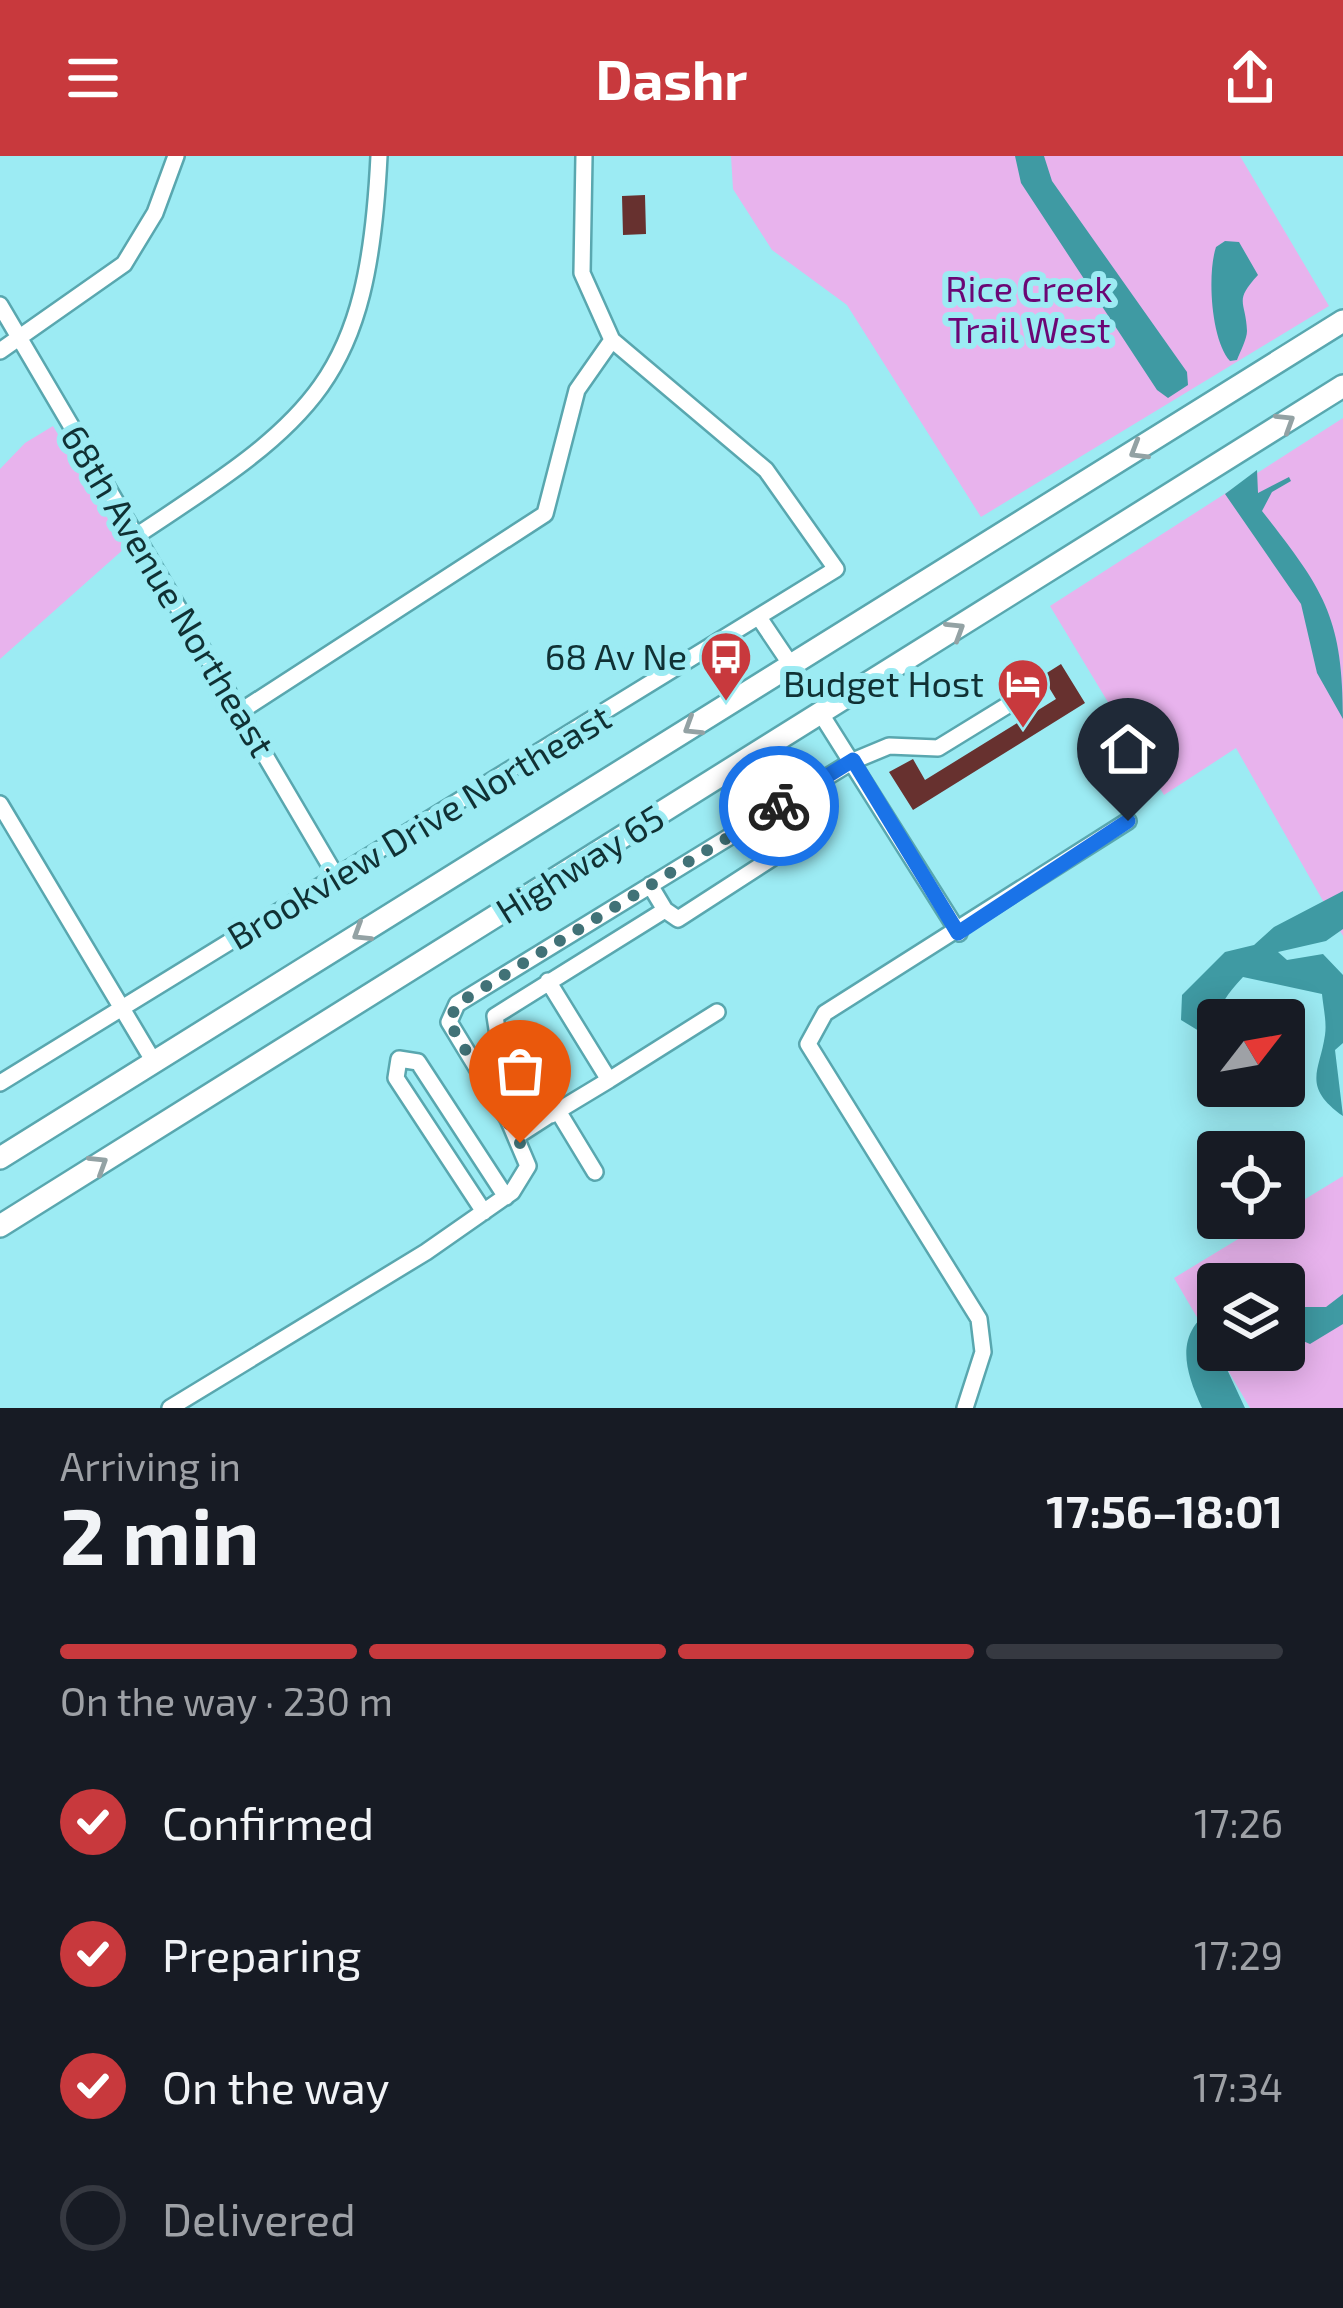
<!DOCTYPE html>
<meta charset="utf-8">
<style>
body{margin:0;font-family:"Exo 2",sans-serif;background:#20242c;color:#f1f3f6;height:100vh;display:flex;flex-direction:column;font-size:45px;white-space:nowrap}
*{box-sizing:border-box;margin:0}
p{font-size:39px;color:#9ea1a6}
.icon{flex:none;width:66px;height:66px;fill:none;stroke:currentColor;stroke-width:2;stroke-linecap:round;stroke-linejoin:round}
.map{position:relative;height:1252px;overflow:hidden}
.drawer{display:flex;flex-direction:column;background:#171b24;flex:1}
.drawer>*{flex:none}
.needle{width:78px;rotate:59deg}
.controls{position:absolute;left:1197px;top:843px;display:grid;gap:24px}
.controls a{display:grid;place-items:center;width:108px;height:108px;border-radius:12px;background:#171b24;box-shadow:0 6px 30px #0003;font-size:60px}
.pin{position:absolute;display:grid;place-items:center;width:102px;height:102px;color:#fff;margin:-123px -51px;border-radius:50% 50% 50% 0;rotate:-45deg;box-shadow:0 0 12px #0007}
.pin .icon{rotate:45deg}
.courier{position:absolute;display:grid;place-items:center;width:120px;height:120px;margin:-60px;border:9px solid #1a73e8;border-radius:50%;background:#fff;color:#222;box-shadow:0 3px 15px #0007}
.headline em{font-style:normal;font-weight:700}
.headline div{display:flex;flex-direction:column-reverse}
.headline{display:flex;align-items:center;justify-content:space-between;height:204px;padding:0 60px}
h1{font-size:78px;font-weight:700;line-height:90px}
.bar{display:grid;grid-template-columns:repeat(4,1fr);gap:18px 12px;align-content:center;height:144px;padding:0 60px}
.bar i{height:15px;border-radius:9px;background:#363941}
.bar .active{background:#c8393d}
.bar p{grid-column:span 4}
ol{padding:0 60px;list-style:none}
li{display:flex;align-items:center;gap:36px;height:132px}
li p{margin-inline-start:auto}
li .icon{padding:12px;border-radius:50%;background:#c8393d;color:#fff;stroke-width:4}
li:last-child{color:#9ea1a6}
li i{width:66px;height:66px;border:6px solid #363941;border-radius:50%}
header{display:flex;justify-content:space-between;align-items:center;height:156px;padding:0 60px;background:#c8393d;color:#fff;font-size:54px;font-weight:700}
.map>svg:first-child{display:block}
</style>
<header><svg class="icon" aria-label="menu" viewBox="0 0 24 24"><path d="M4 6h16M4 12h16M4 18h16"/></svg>Dashr<svg class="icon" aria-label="share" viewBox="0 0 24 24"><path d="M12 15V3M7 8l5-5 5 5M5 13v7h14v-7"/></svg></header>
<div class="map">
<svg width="1343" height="1252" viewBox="0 0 1343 1252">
<rect width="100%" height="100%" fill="#9cebf3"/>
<path fill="#e8b3ed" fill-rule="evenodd" d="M731,0H1240L1329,150L981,361L847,149L772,94L733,33Z
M1343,262V780L1236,592L1164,639L1050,450Z
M53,270L125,392L0,503V313L25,287Z
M1343,1020V1252H1250L1174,1122L1273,1062H1284V1056ZM1218,1128H1284V1194H1218Z"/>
<path fill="#3f9aa3" d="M1015,0H1044L1052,25L1187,216L1188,229L1168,242L1157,234L1021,27Z
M1225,85L1239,86L1258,119C1233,146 1246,145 1247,175C1247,183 1240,196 1237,204L1230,205C1211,184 1207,118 1216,91Z
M1257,314L1258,337L1289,321L1291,325L1272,336L1262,355C1324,434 1343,461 1343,563L1317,517L1301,448L1225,338Z
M1343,735V773L1326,785L1278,796L1287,804L1323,798L1343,819V887L1335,894L1343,960C1301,930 1320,915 1325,879C1327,866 1323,850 1322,838L1243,821C1204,862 1218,874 1218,924L1199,875L1181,864L1182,839L1225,796L1254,789L1274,771Z
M1343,1138V1168L1310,1188L1284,1177V1151H1326Z
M1218,1149V1194L1245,1252H1202C1183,1211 1174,1175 1218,1149Z"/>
<path fill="#67312f" d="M645,39L646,78L623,79L622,40Z
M1061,508L1085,547L913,654L889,616L913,603L925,624L1056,543L1042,520Z"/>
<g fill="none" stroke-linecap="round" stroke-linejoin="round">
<g stroke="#59a7af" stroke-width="20">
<path id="minor" d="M0,149L336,720
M0,195L124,108L155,57L176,0
M136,380C316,262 368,225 379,0
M760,463L791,509
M241,555L545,358L577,234L612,184
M821,558L959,777
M0,648L154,906
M650,729L665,754L678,763L797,686L779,650
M548,825L609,924L717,856
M0,927L836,413L766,314L612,184L582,117L584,0
M558,955L595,1016
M551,959L609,924
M517,980L548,960L499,886L495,860L665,754
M484,1056L396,922L399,903L418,906L506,1041
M170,1252L426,1096L512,1036L528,1010L508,963L449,866L457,848L853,605L889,590L938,592L1034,533
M965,1252L983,1196L979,1163L808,888L825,857L1128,665"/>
</g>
<g stroke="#59a7af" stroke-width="26">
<path id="highway" d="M0,1002L1343,165
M0,1070L1343,230"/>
</g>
<use href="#minor" stroke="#fff" stroke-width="15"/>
<use href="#highway" stroke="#fff" stroke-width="21"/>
</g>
<defs><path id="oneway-chevron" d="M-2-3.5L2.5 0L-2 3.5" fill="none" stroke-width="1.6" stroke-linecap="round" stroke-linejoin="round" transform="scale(3)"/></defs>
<g stroke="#93a2a4">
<use href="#oneway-chevron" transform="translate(1286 266) rotate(-32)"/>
<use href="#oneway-chevron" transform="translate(1138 295) rotate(149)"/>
<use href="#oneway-chevron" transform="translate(956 474) rotate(-32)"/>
<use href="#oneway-chevron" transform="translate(692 571) rotate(148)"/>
<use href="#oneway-chevron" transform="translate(361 777) rotate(148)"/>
<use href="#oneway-chevron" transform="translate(99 1008) rotate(-32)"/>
</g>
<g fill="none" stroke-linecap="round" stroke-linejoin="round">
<path stroke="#417277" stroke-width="12" stroke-dasharray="0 21.6" d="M520,987L449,866L457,848L779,650"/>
<path stroke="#1a73e8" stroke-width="15" d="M779,650L853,604L958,777L1128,665"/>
</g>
<defs>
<g id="bus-pin" transform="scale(2.7)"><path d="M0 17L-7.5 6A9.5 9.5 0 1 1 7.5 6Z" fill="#c8393d" stroke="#9cebf3"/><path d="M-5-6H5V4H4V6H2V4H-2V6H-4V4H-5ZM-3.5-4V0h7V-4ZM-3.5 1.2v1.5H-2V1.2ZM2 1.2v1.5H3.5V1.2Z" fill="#fff"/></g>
<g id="hotel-pin" transform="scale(2.7)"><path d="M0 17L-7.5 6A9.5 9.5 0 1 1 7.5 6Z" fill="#c8393d" stroke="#9cebf3"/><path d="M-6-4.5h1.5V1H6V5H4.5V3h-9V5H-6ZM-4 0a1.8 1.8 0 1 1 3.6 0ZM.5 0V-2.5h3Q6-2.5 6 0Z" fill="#fff"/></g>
</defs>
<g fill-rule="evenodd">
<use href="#bus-pin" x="726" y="501"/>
<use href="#hotel-pin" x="1023" y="528"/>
</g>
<g text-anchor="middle" stroke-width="12" stroke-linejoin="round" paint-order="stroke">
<g font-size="36" fill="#6b0675" stroke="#9cebf3">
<text x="1029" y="146">Rice Creek<tspan x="1029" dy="41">Trail West</tspan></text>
</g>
<g font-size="36" fill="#103134" stroke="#9cebf3">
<text transform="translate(168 435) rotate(59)" y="13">68th Avenue Northeast</text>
<text transform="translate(419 671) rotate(-31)" y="13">Brookview Drive Northeast</text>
<text transform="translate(580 708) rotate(-32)" y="13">Highway 65</text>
</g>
<g font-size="36" fill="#103134" stroke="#9cebf3" text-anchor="end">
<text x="687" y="514">68 Av Ne</text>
<text x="984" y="541">Budget Host</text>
</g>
</g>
</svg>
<div class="controls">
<a><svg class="needle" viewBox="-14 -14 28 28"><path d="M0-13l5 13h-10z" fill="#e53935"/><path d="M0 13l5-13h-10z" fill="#9ea1a6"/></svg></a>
<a><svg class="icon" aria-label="locate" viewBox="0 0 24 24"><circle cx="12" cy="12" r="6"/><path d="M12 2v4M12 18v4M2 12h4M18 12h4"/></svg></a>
<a><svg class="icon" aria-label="layers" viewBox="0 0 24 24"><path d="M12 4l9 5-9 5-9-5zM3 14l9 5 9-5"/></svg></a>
</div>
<div class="pin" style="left:520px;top:987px;background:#ea580c"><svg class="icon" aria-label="bag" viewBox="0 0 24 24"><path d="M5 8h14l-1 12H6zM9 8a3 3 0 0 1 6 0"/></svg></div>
<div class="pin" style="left:1128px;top:665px;background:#1f2937"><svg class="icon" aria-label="home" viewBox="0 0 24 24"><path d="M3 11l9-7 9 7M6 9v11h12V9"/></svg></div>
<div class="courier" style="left:779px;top:650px"><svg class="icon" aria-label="bike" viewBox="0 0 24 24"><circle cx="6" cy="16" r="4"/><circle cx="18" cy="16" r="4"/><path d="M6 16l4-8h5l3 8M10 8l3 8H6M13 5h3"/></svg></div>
</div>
<section class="drawer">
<div class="headline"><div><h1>2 min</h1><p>Arriving in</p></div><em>17:56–18:01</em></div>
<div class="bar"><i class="active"></i><i class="active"></i><i class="active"></i><i></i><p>On the way · 230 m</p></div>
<ol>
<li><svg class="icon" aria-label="check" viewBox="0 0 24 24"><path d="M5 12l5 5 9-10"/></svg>Confirmed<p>17:26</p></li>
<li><svg class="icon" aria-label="check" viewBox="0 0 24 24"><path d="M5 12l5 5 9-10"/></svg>Preparing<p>17:29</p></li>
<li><svg class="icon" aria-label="check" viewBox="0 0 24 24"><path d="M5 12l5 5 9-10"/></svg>On the way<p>17:34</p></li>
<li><i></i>Delivered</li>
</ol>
</section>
